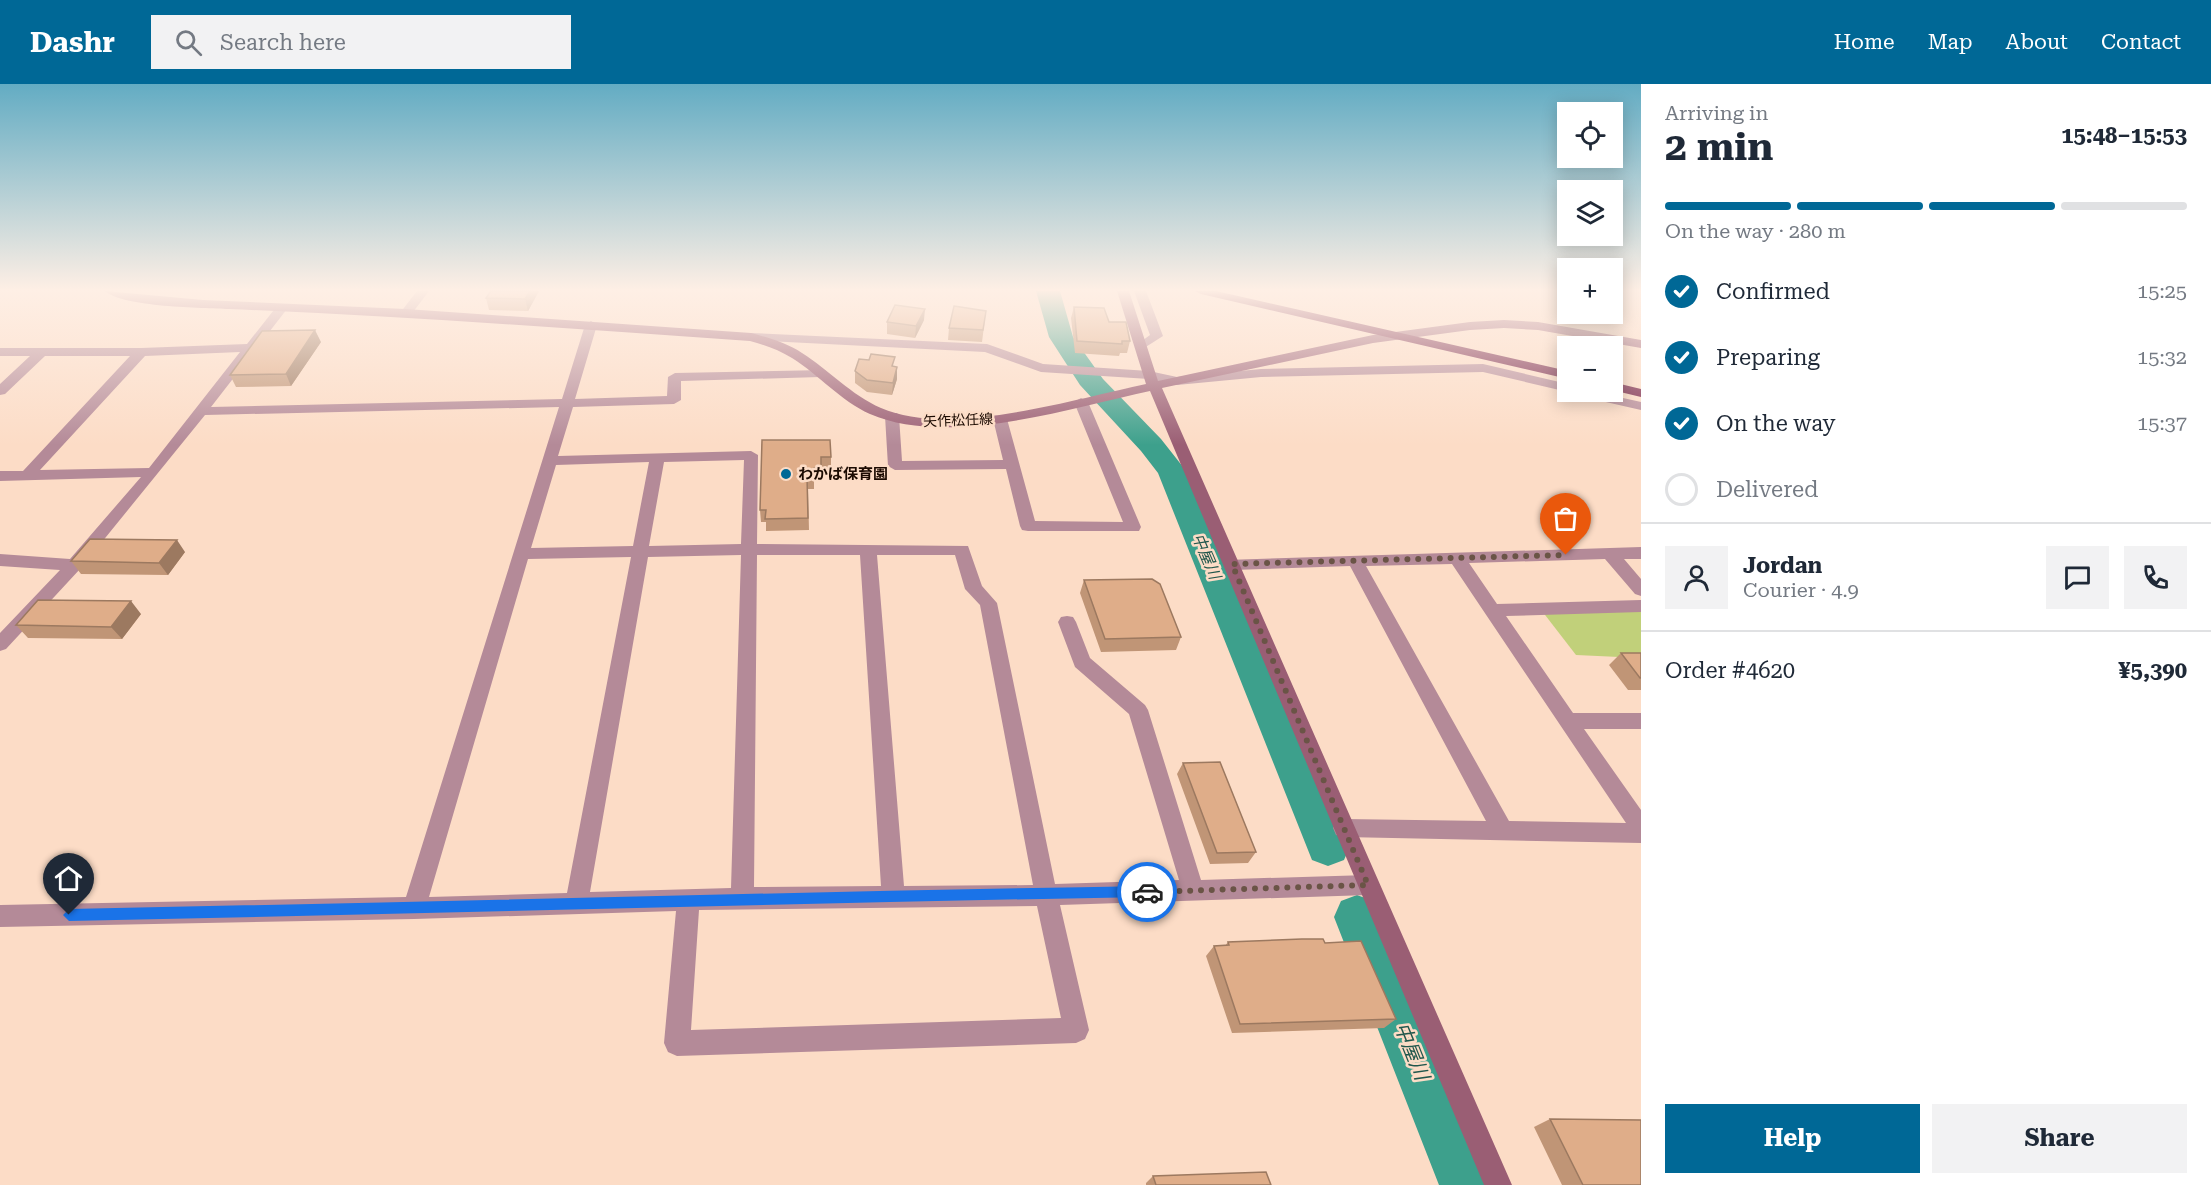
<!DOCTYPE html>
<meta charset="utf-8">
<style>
body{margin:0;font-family:"Roboto Serif","Noto Sans JP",serif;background:#f2f2f3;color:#1f2937;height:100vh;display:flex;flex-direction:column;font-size:22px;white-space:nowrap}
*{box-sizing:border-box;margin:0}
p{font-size:20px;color:#747a83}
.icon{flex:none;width:33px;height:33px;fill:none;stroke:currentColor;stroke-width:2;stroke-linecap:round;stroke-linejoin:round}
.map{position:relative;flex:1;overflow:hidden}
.side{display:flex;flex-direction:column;background:#fff;width:570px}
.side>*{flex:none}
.tools{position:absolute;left:1557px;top:18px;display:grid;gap:12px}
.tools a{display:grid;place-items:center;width:66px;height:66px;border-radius:0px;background:#fff;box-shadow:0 3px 15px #0003;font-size:30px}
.pin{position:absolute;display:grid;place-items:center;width:51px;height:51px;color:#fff;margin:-62px -26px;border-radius:50% 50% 50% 0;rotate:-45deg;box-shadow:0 0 6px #0007}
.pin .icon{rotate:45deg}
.courier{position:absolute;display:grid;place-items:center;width:60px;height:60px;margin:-30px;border:4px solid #1a73e8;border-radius:50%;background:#fff;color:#222;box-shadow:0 2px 8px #0007}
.headline em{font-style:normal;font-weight:700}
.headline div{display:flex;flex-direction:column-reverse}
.headline{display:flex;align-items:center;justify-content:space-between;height:102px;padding:0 24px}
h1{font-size:39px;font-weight:700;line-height:45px}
.bar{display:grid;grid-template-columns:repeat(4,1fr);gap:9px 6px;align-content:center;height:72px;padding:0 24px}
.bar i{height:8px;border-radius:4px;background:#e0e1e3}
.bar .active{background:#006896}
.bar p{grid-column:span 4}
.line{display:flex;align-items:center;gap:15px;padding:0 24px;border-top:2px solid #e0e1e3}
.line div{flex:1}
.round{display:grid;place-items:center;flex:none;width:63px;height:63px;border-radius:0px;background:#f2f2f3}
ol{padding:0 24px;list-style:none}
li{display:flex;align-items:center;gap:18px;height:66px}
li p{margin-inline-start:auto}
li .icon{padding:6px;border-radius:50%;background:#006896;color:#fff;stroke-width:4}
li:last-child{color:#747a83}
li i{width:33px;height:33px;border:3px solid #e0e1e3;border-radius:50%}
.cta{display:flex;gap:12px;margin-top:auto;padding:12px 24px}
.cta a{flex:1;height:69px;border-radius:0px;background:#006896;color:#fff;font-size:24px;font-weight:700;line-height:69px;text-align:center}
.cta a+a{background:#f2f2f3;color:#1f2937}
header{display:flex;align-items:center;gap:36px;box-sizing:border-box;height:84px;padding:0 30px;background:#006896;color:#fff}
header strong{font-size:28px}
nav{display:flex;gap:33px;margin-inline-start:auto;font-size:21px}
.search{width:420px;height:54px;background:#f2f2f3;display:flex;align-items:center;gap:15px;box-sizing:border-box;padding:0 21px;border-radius:0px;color:#747a83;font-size:22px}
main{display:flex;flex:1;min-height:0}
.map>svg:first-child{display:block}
</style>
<header>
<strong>Dashr</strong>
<div class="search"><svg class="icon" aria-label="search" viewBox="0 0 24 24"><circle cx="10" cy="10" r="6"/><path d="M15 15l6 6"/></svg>Search here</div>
<nav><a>Home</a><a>Map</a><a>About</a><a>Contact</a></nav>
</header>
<main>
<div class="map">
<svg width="1641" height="1101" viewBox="0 0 1641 1101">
<rect width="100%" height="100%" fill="#fcdcc6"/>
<path fill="#c1d07a" d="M1641,525V574L1576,571L1542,527Z"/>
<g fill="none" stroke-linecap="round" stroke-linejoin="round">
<path fill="#3da08c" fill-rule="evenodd" d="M1036,207H1060L1073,253L1103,295L1161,355L1187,388L1350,762L1344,776L1328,782L1312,776L1158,389L1141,367L1080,301L1049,253Z
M1357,811L1373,817L1495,1101H1439L1334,833L1341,817Z"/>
<path fill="#b48a98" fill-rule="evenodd" d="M417,207H429L410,232H402L400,229Z
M1134,207H1146L1163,252L1141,266L1135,262L1150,251Z
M281,221L287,225L211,323L562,315L585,241L591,237L597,241L575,315L667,312L668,293L675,289L825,286L827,289L820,293L681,297V316L674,320L573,323L558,372L751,367L758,371L757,460L968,462L982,502L997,519L1055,800L1179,796L1129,630L1075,583L1058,538L1061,533L1067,532L1073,533L1076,538L1090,574L1145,621L1148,626L1201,796L1368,791L1376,794L1379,801L1376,808L1368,811L1060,821L1089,946L1085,955L1076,959L677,972L668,968L664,959L676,827L414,835L0,843V821L406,813L559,323L205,331L80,485L6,565L0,567V549L60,486L0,482V470L70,475L141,393L0,397V387H23L130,272H45L5,310L0,311V300L30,272H0V264H141L247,260L277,222ZM240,268L149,384L40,386L145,272ZM744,376L741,460L649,462L664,378ZM649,378L633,462L531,464L556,381ZM741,471L731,804L590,808L648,473ZM757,471H860L881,802L754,803ZM877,471H955L965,505L980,521L1033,801L904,802ZM631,473L567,809L429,813L528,475ZM1037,822L1061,934L691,946L699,826Z
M751,249L987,260L1043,280L1149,287L1177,293L1261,285L1483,280L1568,300V308H1570H1568L1483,288L1261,293L1177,301L1149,295L1041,288L985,268L747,256L745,253Z
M1573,308H1596L1641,318V326L1575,311Z
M1081,314L1088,318L1141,443L1139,447H1028L1022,446L1020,442L1006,385L895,386L888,382L885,332L887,329H897L899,332L902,377L1003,376L993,335L1000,331L1007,335L1035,437L1123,438L1074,318Z
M1641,463V475H1624L1641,495V512L1635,510L1605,475L1469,479L1497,520L1641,516V528L1506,532L1573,629H1641V645H1584L1641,726V759L1344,753L1336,751L1333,744L1336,737L1344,735L1486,737L1350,482L1232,486L1226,484L1224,480L1226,476ZM1452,480L1626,739L1509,737L1366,482Z"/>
<path fill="#9a5e74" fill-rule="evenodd" d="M105,207L203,216L406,225L751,249C769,254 787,259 802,269C829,286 851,311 881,324C950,354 1074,315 1146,300L1117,207H1129L1158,297L1373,251L1470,238L1504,236L1538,238L1641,256V264L1538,246L1504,244L1470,246L1373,259L1162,304L1512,1101H1484L1150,307C1070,324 948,364 870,330C841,317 819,291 792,274C779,266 765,261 750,257C577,245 403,232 229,225C204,224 122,223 105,207Z"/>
<path fill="#732045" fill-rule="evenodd" d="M1195,207H1216L1568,287V295L1201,210Z
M1612,298L1641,305V313L1612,306Z"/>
</g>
<path fill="#c09576" d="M539,207L528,227L489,226L486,214Z
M1074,223L1109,238L1130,257L1127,269H1120L1119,272L1075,269L1071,234Z
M986,227L982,258L948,256L949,244Z
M924,236L915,254L887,250V238Z
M321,258L291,302L236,303L230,291Z
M894,282L897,283V295L892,311L867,308L855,299V287Z
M762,356L831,373V386H821V397H814V405H808L809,446L766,447V438H761L760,426Z
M185,468L168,491L81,490L71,477Z
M1084,496L1181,553L1176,566L1101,568L1080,509Z
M141,530L122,555L28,554L16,541Z
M1621,569H1641V606H1628L1609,581Z
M1183,679L1256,768L1248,779L1210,780L1177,690Z
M1228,858L1325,859L1396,935L1384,944L1232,949L1206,872L1214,862H1225Z
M1550,1035L1641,1101H1562L1534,1043Z
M1153,1092L1271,1101H1146V1099Z"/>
<path fill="#9c7960" d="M530,207H539L528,227L525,215Z
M925,225L924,236L915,254L916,242Z
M315,246L321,258L291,302L286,290Z
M897,283V295L892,311L893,299Z
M177,456L185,468L168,491L159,479Z
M131,517L141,530L122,555L111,543Z"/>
<path fill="#dfad89" stroke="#9c7960" stroke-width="1.5" d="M491,207H530L525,215L486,214Z
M895,221L925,225L916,242L887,238Z
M954,222L986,227L983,246L949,244Z
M1074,223L1104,224L1109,238H1126L1130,257H1122V260L1077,257Z
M315,246L286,290L230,291L262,247Z
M871,270L895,273L892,282L897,283L893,299L867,296L855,287L859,275L869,276Z
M762,356H830L831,373H821V384H814V393H807L808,434L765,435L766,426H760Z
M90,455L177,456L159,479L71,477Z
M1152,495L1160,500L1181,553L1105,555L1084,496Z
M38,516L131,517L111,543L16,541Z
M1621,569H1641V594H1640Z
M1220,678L1256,768L1217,769L1183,679Z
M1302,855H1323L1325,859L1361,857L1396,935L1240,940L1214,862L1229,861L1228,858Z
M1550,1035L1641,1036V1101H1583Z
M1266,1088L1271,1101H1156L1153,1092Z"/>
<linearGradient id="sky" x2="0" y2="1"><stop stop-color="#63acc3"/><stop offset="0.57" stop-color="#feefe5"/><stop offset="1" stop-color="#feefe5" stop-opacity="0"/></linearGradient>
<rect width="1641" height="361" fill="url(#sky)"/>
<path fill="#1a73e8" d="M1147,802L1153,808L1147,813C788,819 428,830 69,837L63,831L69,825C428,818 788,808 1147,802Z"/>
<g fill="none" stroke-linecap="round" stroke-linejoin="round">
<path stroke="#6a5446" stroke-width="6" stroke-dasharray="0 10.8" d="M1147,808L1368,801L1232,480L1566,471"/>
</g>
<circle fill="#006896" stroke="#fcdcc6" stroke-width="2" cx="786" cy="390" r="6"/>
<g text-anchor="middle" stroke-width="5" stroke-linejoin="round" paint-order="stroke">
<g font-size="14" fill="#1b0a01" stroke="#fcdcc6">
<text transform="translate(958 336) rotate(-2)" y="5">矢作松任線</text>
</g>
<g font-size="15" font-weight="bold" fill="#1b0a01" stroke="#fcdcc6" text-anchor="start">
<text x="798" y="395">わかば保育園</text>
</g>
<g font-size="16" font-style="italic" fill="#21574c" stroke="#fcdcc6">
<text transform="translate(1207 472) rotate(67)" y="6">中屋川</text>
</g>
<g font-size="20" font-style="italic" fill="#21574c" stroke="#fcdcc6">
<text transform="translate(1412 967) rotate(68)" y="7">中屋川</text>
</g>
</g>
</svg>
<div class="tools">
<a><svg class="icon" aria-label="locate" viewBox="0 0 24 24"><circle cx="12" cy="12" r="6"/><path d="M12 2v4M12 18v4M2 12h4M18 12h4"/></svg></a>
<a><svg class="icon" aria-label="layers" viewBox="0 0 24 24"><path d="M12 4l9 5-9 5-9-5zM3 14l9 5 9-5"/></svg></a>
<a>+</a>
<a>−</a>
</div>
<div class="pin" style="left:1566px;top:471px;background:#ea580c"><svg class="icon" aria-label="bag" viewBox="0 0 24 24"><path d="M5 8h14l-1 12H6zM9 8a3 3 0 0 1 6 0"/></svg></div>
<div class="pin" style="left:69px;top:831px;background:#1f2937"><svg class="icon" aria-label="home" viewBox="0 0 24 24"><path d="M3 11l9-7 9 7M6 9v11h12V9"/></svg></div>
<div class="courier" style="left:1147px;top:808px"><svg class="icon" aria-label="car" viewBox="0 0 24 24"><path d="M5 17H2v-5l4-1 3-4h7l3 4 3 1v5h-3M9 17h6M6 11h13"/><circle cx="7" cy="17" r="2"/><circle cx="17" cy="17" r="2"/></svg></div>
</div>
<section class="side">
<div class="headline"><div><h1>2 min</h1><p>Arriving in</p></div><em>15:48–15:53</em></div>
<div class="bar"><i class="active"></i><i class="active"></i><i class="active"></i><i></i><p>On the way · 280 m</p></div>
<ol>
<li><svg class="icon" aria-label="check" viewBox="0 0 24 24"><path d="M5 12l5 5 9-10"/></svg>Confirmed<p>15:25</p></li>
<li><svg class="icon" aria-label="check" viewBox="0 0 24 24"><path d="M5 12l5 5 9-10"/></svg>Preparing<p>15:32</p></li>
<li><svg class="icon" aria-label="check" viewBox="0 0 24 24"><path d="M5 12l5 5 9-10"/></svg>On the way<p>15:37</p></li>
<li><i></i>Delivered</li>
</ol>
<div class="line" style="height:108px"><a class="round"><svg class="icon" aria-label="person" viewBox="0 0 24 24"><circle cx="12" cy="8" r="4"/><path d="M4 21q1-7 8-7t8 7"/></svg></a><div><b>Jordan</b><p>Courier · 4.9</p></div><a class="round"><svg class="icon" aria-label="chat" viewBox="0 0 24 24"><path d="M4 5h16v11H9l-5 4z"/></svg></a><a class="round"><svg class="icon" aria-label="phone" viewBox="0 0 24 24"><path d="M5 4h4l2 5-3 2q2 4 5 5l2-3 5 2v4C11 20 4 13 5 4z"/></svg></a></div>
<div class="line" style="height:78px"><div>Order #4620</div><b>¥5,390</b></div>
<div class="cta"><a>Help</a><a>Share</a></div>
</section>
</main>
